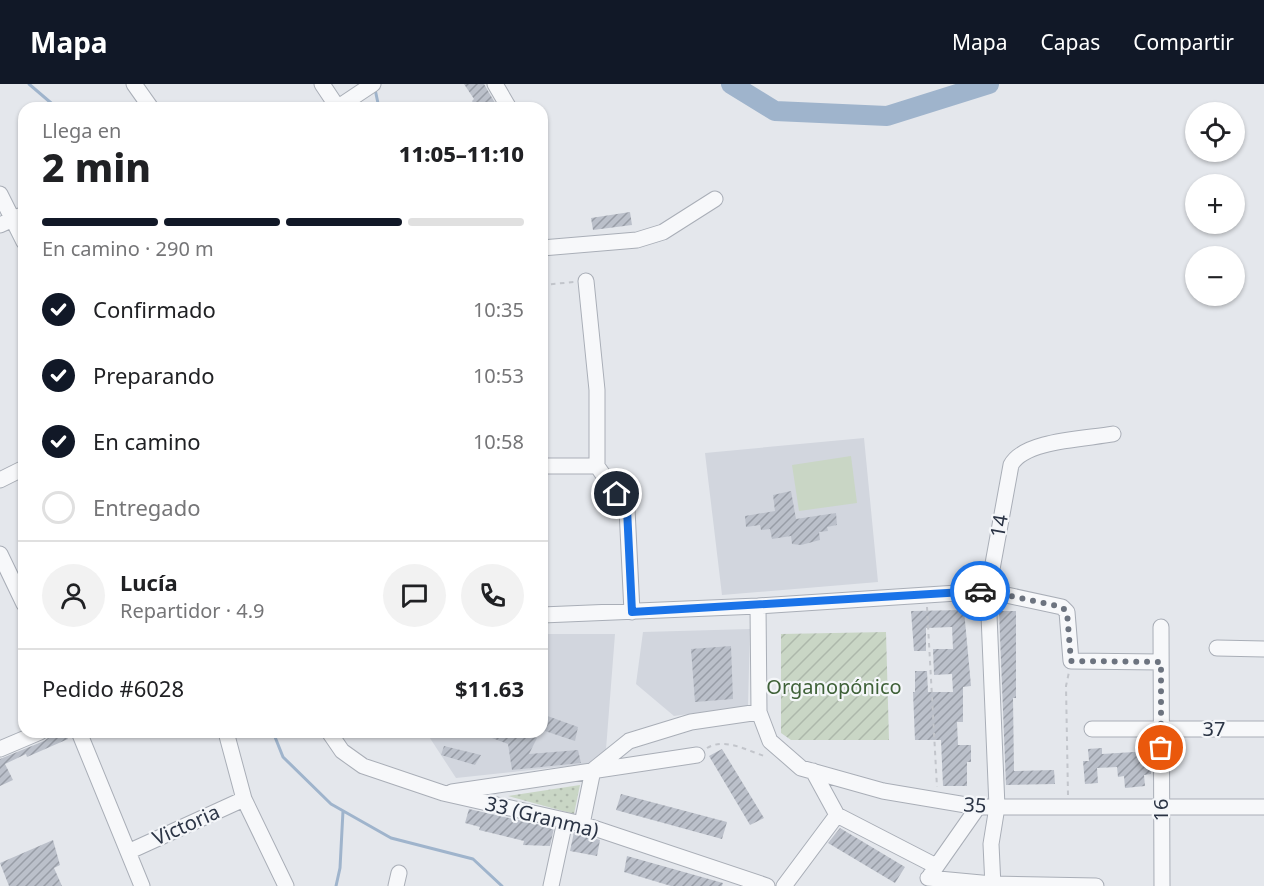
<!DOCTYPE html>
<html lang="es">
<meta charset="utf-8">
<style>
body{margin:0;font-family:"Noto Sans",sans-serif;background:#f2f2f2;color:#202124;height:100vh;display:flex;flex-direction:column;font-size:22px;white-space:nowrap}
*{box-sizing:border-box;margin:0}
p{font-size:20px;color:#757577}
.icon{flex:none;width:33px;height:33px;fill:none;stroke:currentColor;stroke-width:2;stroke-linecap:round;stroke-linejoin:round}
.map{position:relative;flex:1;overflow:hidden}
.sheet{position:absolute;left:18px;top:18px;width:530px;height:636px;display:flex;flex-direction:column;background:#fff;border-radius:18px;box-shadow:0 2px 4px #0004}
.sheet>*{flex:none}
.buttons{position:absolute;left:1185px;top:18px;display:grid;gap:12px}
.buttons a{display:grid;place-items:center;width:60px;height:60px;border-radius:50%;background:#fff;box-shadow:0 2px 4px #0004;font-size:30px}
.pin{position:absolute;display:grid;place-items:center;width:51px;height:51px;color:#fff;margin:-26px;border:3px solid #fff;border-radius:50%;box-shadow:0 2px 6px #0007}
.courier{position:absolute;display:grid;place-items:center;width:60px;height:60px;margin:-30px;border:4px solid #1a73e8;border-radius:50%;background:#fff;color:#222;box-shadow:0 2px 8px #0007}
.headline em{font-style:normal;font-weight:800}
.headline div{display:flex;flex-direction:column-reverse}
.headline{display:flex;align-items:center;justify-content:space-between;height:102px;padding:0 24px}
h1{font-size:39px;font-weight:800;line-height:45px}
.bar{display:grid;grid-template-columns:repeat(4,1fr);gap:9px 6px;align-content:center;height:72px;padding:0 24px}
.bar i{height:8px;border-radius:4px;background:#e0e0e0}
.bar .selected{background:#111827}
.bar p{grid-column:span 4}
.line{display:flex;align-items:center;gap:15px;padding:0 24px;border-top:2px solid #e0e0e0}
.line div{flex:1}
.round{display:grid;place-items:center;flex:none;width:63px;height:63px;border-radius:32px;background:#f2f2f2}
ol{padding:0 24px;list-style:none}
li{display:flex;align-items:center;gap:18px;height:66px}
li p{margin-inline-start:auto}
li .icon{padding:6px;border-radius:50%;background:#111827;color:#fff;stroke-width:4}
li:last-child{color:#757577}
li i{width:33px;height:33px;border:3px solid #e0e0e0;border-radius:50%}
header{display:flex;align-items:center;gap:36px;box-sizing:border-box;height:84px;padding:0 30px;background:#111827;color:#fff}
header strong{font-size:28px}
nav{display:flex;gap:33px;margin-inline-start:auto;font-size:21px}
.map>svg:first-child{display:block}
</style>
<header>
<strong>Mapa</strong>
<nav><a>Mapa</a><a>Capas</a><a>Compartir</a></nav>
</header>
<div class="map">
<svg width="1264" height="802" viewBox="0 0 1264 802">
<defs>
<pattern id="grass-dots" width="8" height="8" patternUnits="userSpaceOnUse" patternTransform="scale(1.5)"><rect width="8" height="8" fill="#c9d6c5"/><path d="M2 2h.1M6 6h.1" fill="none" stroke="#adb8ab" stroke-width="1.8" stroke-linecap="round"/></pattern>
<pattern id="garden-furrows" width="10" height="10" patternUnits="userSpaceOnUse" patternTransform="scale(1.5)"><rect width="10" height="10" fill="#c9d6c5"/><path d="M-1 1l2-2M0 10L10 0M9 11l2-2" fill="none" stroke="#adb8ab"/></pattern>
<pattern id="building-hatch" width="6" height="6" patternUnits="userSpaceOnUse" patternTransform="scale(1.5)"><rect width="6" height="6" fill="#bbc0ca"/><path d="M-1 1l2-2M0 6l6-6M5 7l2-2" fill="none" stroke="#989da6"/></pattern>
</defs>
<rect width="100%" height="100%" fill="#e4e7ec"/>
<path fill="#d2d6de" d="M864,354L878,498L722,511L705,369Z
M750,545L748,622L674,632L636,600L643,548Z
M542,550H615L605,678L456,694L426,648H542Z"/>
<path fill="url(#grass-dots)" d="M580,701L574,730L508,712Z"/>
<path fill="url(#garden-furrows)" d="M886,548L889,656H791L781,649V550Z"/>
<path fill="#c9d6c5" d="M851,372L857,419L799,427L792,381Z"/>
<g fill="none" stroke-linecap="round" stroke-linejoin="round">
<path stroke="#9fb4cc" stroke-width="3" d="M29,0L57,24
M375,5L379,24
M273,648L283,673L331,720L391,754L473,775L502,802
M336,802L340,784L343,727"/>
<path stroke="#9fb4cc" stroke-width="20" d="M731,0L775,27L887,32L989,0"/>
</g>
<path fill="url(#building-hatch)" d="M464,0H484L498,24H476L472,17L474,15Z
M630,128L632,141L593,146L591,134Z
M791,407L796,435L836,429L837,441L827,443L828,447L819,448L820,456L801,461L792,460L791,452L772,455L770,445L761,446L760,441L746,443L745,432L775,427L773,411Z
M964,526L971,602L963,603V638H957L958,661H971V678H967V702H943L941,656H915L913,608H915V587H927L928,608H953L952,590L934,591L933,565H953L952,543L926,544V567H914L911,527Z
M999,527H1016V614H1013L1014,687L1054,686L1055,700L1006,701Z
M731,562L733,615L695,618L691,565Z
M542,630L578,643L575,657L542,646Z
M56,648H65L68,655L27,673L26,670L5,680L13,696L0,702V675L44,657Z
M476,648H521L537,654L529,670L578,666L581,679L512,686L508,660Z
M444,662L481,671L475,681L441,671Z
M1102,664V670L1150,667L1151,690L1144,691L1145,702L1125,704L1124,692L1118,693L1117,683L1097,684L1098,699L1085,700L1083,677H1089L1088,665Z
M722,665L764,734L750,741L709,672Z
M621,710L727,738L722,755L616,726Z
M469,725L554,744L550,762L523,761L524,757L479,746L480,743L465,739Z
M840,744L905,783L895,799L828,759Z
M574,748L600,756L597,772L570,767Z
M53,756L60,781L54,784L62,802H9L0,779Z
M627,772L723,799L722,802H671L624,788Z"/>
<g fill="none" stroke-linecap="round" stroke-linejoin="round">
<g stroke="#a9aeb7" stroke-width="17">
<path id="minor" d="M134,0L151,24
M322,0L338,24
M495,0L509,24
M337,24L373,0
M0,110L24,158
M0,141L24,130
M542,164L637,156L663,148L715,115
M586,197L597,306V382
M542,382H597
M597,382L627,425L632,528
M0,396L24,384
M0,470L24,520
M758,522L759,628L770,657L801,684L883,707L978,723H1264
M542,531L758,522L988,507L1062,523L1067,528L1071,577L1161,578
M1161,543L1162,802
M1217,564L1264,565
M1092,645H1264
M79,648L142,802
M226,648L244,715L286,802
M329,648L342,667L363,682L443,709L582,740L767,802
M0,665L40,648
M593,686L629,657L691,638L759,628
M813,687L837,731L936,782
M452,708L697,671
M582,740L593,686
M128,768L244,715
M931,790L978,723
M928,794L992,800L1096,802
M396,802L399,789
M551,802L565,737
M784,802L837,731
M993,802L991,760L997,723L988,507L1011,381C1024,356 1086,355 1113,350"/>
</g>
<path stroke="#c2c5cb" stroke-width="2" stroke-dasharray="4.5 4.5" stroke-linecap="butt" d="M542,201L574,198
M927,523L937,703
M707,664C725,653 748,667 767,673
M1068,711L1066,602L1069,588"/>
<use href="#minor" stroke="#f7f8fa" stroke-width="15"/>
</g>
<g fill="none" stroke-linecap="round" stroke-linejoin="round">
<path stroke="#6c737f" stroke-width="6" stroke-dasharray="0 10.8" d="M980,507H988L1062,523L1067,528L1071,577L1161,578V664"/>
<path stroke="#1a73e8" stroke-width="8" d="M617,410L627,425L632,528L980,507"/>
</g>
<g text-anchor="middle" stroke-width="4.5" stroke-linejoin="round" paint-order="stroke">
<g font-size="20" fill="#2b3445" stroke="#f4f6f9">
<text transform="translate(999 442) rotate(-80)" y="7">14</text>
<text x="1214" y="652">37</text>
<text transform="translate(975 721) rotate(4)" y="7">35</text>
<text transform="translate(1161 726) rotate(-90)" y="7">16</text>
<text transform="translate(542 733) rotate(14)" y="7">33 (Granma)</text>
<text transform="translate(186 741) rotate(-24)" y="7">Victoria</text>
</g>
<g font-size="20" fill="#3f6138" stroke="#f4f6f9">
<text x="834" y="610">Organopónico</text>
</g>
</g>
</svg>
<div class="buttons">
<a><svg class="icon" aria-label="locate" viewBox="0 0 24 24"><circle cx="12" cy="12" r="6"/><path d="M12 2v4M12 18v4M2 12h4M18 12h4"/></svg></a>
<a>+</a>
<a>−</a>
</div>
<div class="pin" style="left:1161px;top:664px;background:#ea580c"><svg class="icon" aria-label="bag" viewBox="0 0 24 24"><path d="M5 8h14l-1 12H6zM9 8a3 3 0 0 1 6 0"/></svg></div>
<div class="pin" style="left:617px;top:410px;background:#1f2937"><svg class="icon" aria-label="home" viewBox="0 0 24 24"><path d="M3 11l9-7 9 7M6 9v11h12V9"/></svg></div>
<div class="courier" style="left:980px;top:507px"><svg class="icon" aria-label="car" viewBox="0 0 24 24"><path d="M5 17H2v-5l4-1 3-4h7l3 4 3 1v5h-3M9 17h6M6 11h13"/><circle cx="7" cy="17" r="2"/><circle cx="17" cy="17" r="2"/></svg></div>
<section class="sheet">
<div class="headline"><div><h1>2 min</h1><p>Llega en</p></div><em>11:05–11:10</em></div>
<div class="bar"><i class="selected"></i><i class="selected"></i><i class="selected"></i><i></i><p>En camino · 290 m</p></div>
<ol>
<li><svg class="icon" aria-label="check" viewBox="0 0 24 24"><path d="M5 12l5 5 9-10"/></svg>Confirmado<p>10:35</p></li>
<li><svg class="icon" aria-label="check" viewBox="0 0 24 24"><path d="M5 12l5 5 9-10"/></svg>Preparando<p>10:53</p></li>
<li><svg class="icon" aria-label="check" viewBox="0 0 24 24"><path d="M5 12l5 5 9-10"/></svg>En camino<p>10:58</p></li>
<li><i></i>Entregado</li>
</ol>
<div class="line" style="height:108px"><a class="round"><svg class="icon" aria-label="person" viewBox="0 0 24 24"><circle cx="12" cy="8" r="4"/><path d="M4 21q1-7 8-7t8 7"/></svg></a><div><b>Lucía</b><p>Repartidor · 4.9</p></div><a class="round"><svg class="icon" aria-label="chat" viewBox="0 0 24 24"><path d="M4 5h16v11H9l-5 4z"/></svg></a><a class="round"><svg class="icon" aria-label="phone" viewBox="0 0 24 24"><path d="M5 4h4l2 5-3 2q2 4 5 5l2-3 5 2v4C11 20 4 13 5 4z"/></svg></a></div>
<div class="line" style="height:78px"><div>Pedido #6028</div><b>$11.63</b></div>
</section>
</div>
